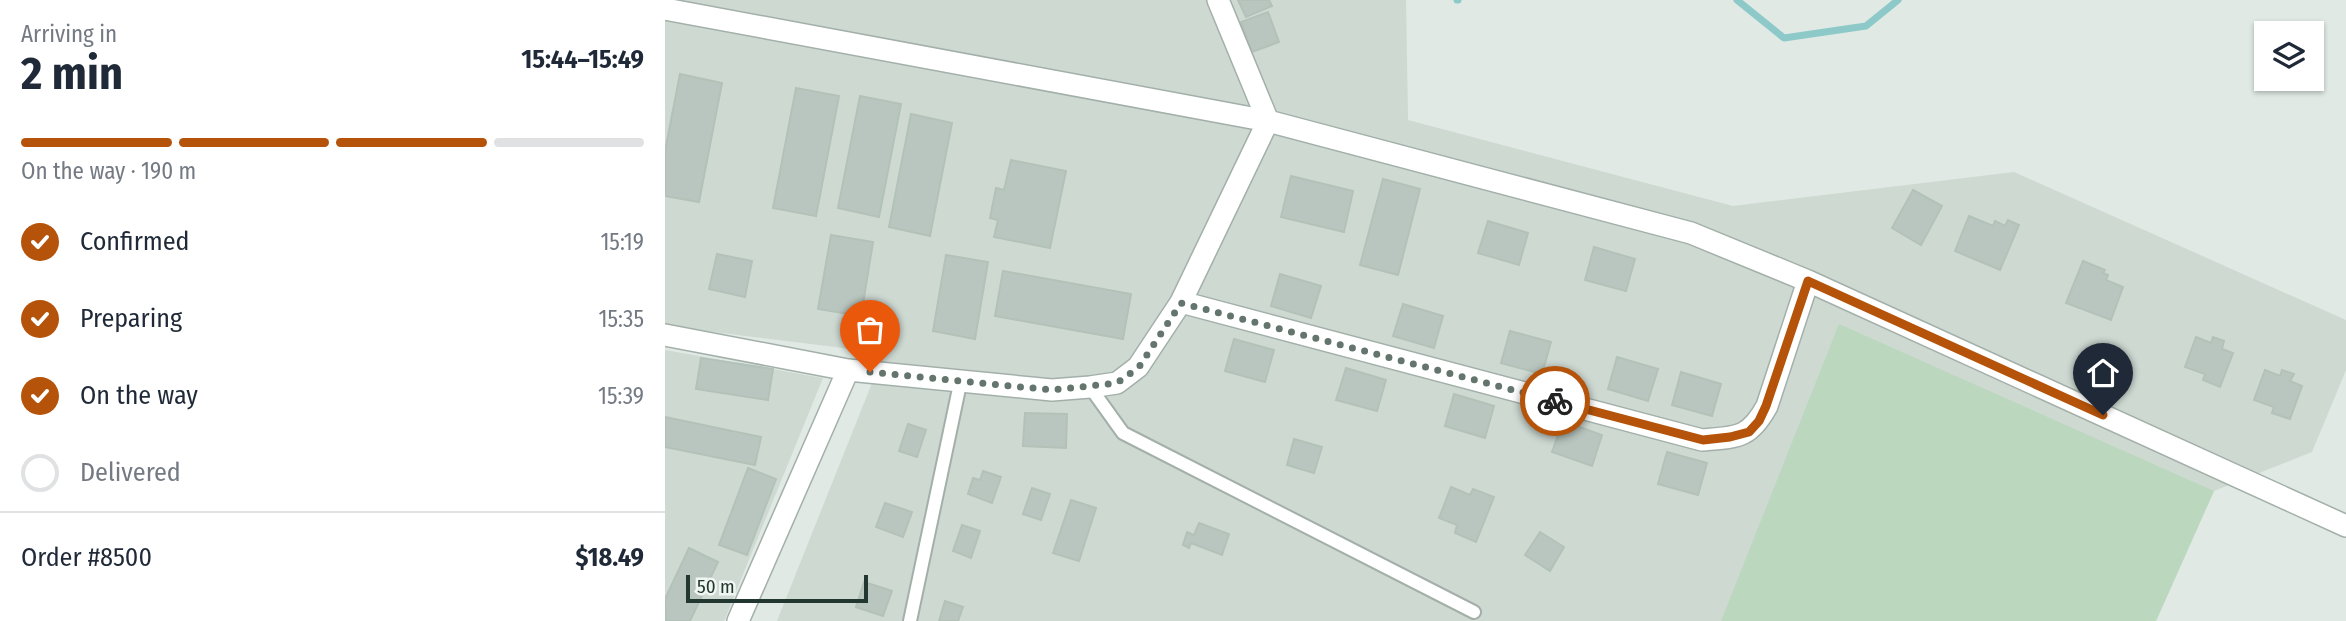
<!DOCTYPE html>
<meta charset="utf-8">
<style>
body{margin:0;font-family:"Fira Sans Condensed",sans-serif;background:#f6f6f7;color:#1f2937;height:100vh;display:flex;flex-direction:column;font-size:26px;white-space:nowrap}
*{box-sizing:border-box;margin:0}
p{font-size:23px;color:#747a83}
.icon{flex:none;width:38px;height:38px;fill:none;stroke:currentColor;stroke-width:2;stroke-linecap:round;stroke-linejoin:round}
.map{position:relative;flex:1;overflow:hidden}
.panel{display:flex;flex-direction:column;background:#fff;width:665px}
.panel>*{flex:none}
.fabs{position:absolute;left:1589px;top:21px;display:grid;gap:14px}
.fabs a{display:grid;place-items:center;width:70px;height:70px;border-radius:0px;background:#fff;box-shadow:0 2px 5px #0004;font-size:35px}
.scale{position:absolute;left:21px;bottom:18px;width:182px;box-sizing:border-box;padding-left:7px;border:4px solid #22372f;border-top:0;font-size:19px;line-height:24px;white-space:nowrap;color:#22372f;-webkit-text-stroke:5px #f0f6f2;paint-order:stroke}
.pin{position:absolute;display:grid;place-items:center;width:60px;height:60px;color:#fff;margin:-72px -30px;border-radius:50% 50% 50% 0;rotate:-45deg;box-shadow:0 0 7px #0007}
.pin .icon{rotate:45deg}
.courier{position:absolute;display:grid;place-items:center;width:70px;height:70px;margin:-35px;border:5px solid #b45309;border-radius:50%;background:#fff;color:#222;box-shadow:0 2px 9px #0007}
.overview em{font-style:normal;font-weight:700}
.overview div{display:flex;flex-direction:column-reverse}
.overview{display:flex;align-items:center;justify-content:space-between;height:119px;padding:0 21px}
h1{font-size:46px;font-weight:700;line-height:52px}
.bar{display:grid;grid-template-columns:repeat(4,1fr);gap:10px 7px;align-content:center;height:84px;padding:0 21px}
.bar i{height:9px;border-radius:5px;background:#e0e1e3}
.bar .current{background:#b45309}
.bar p{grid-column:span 4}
.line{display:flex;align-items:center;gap:18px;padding:0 21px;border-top:2px solid #e0e1e3}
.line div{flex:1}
ol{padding:0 21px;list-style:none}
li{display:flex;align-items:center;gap:21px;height:77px}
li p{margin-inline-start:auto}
li .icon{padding:7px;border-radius:50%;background:#b45309;color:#fff;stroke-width:4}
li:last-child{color:#747a83}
li i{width:38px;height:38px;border:4px solid #e0e1e3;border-radius:50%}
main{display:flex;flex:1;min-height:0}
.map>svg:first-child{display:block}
</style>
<main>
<section class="panel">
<div class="overview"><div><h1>2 min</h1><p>Arriving in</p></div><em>15:44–15:49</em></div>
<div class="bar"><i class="current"></i><i class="current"></i><i class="current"></i><i></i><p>On the way · 190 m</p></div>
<ol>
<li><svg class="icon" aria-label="check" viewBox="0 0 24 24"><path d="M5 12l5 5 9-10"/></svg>Confirmed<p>15:19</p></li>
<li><svg class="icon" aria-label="check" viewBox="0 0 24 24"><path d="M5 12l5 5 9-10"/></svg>Preparing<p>15:35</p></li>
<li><svg class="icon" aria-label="check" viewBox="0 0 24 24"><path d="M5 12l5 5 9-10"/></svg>On the way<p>15:39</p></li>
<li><i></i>Delivered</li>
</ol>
<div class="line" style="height:91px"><div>Order #8500</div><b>$18.49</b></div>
</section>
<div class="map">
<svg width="1681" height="621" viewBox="0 0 1681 621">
<rect width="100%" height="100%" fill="#e0e9e3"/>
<path fill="#ced9d2" d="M0,0H741L743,120L1068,206L1349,172L1681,320V370L1647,452L1549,491L1491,621H112L219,353L0,326Z
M0,350L158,378L59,621H0Z"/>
<path fill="#bbd8be" d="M1174,324L1549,491L1491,621H1056Z"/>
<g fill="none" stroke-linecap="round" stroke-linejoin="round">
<path stroke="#8dc9c9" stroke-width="7" d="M792,0H793
M1072,0L1119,38L1201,26L1233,0"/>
</g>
<path fill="#b9c6bf" stroke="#b3c2b9" stroke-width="2" d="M573,0H604L607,6L581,17Z
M603,12L614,42L587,52L576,22Z
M15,74L57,83L34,202L0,196V151Z
M131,88L174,96L151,216L108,208Z
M195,96L236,104L214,217L173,208Z
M246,114L287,123L265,236L224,227Z
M346,160L401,171L385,248L329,237L333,220L325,218L331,188L339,190Z
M626,176L688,191L679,232L616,217Z
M718,179L755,189L733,275L695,265Z
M1248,190L1277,206L1256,245L1227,228Z
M1304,216L1328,226L1330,221L1340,226L1343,220L1354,225L1335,270L1290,251Z
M823,221L863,233L854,265L813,253Z
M166,235L208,242L196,316L153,309Z
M929,247L970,259L961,291L920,280Z
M52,254L87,261L80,297L44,289Z
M281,255L323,262L310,339L268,331Z
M1418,261L1440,270L1438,273L1443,275L1441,280L1458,287L1446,320L1401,303Z
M338,271L466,294L458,339L330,316Z
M615,274L656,286L646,318L606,306Z
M738,304L778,316L769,348L728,336Z
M845,331L886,342L877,374L836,363Z
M1531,337L1546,343L1548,337L1559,341L1557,349L1568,353L1555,387L1538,380L1540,374L1520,367Z
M569,339L609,350L600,382L560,371Z
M952,357L993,369L983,401L943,389Z
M36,358L108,369L103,400L31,389Z
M681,368L721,380L712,411L671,400Z
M1600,370L1615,376L1617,370L1629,374L1625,381L1637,386L1625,419L1607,413L1609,407L1589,400Z
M1016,372L1056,384L1047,416L1007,405Z
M789,394L829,406L820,438L780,426Z
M360,413L402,414L401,448L358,446Z
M0,417L96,437L90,465L0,447Z
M898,421L937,435L927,466L887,452Z
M243,424L261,430L252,457L234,451Z
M629,439L657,447L649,473L622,465Z
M1002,452L1042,463L1033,495L993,484Z
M83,468L111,479L82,555L54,545Z
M318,471L336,477L327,503L303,494L308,478L315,480Z
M786,487L805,495L808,489L829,497L811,542L790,533L792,525L774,518Z
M367,488L385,494L376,520L358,514Z
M406,500L431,508L414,561L388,553Z
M220,503L247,512L238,537L211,527Z
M534,523L564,534L557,555L526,543L524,548L518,545L522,532L529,535Z
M297,525L315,531L306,558L288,551Z
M875,532L899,547L885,571L860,555Z
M24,548L53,562L25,621H1L0,599Z
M199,582L227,591L218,616L191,607Z
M280,601L298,607L293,621H274Z"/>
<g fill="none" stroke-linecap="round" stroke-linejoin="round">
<g stroke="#a3b0a9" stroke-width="16">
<path id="service" d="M425,387L458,433L809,612
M245,621L296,379"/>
</g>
<g stroke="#a3b0a9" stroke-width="24">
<path id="minor" d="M0,9L603,121L1026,233L1143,281L1681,526
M516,302L1037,440C1072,437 1084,439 1102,406L1143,281
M0,335L183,370L387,390L425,387L452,383L473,367L516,302L603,121L553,0
M73,621L183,370"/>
</g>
<use href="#service" stroke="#fff" stroke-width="12"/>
<use href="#minor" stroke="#fff" stroke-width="21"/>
</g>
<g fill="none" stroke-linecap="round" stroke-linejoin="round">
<path stroke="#64756e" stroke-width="7" stroke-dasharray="0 12.6" d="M205,372L387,390L452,383L474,367L516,303L890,401"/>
<path stroke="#b45309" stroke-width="9" d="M890,401L1038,440L1065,437L1084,432L1094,421L1101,406L1143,281L1438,415"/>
</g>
</svg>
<div class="fabs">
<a><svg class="icon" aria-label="layers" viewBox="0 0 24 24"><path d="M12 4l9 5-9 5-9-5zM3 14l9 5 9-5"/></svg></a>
</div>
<div class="scale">50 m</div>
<div class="pin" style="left:205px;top:372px;background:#ea580c"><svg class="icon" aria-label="bag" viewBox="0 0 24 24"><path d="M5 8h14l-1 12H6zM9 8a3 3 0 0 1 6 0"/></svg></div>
<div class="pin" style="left:1438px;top:415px;background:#1f2937"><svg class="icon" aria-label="home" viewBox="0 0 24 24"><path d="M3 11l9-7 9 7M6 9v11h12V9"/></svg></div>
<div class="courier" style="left:890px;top:401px"><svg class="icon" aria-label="bike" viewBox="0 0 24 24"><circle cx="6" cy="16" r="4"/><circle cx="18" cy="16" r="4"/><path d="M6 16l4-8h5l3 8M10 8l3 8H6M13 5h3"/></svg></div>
</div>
</main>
